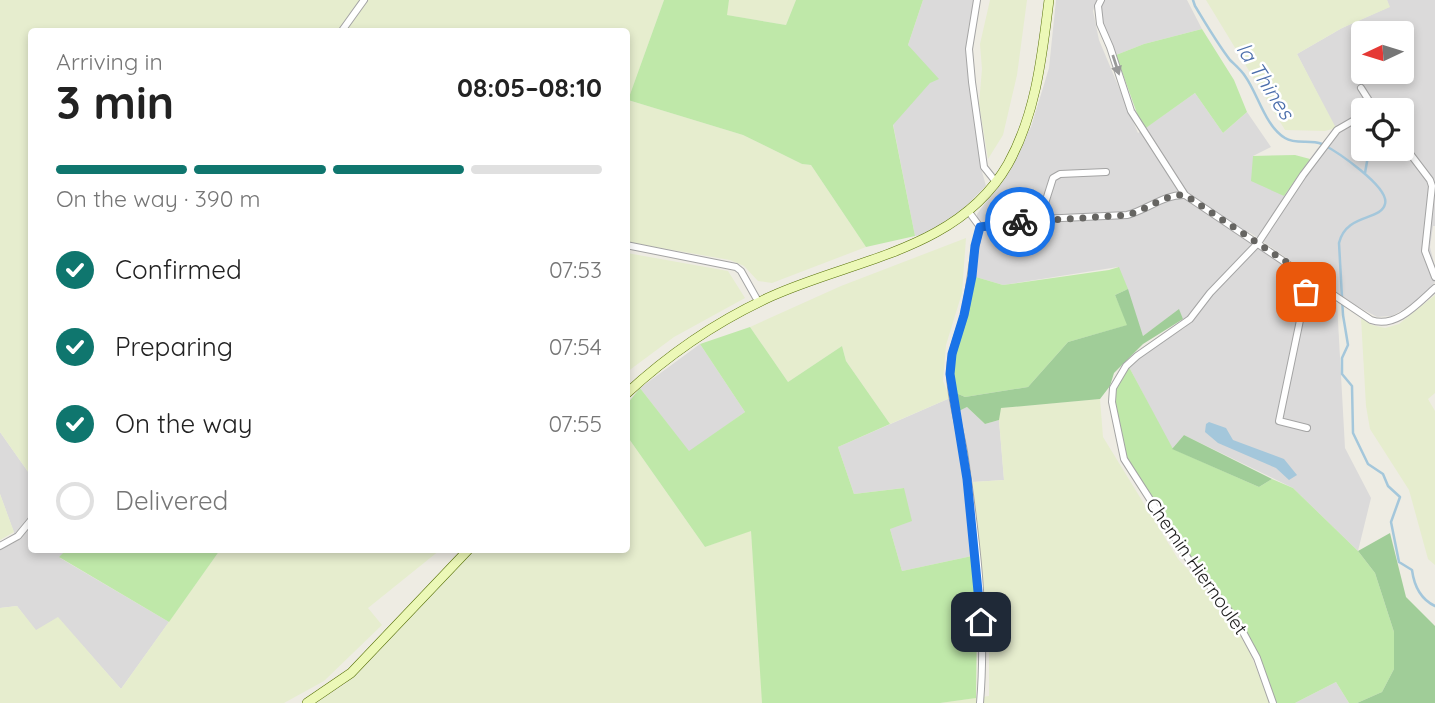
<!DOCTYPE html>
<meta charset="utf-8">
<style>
body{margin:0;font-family:Quicksand,sans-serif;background:#f6f6f6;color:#222;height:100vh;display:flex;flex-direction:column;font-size:26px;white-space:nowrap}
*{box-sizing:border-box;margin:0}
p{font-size:23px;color:#767676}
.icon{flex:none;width:38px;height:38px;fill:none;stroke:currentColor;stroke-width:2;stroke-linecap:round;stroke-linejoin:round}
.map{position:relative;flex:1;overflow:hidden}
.sheet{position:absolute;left:28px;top:28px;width:602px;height:525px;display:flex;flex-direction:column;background:#fff;border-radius:7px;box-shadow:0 4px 10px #0003}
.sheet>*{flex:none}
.needle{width:46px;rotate:266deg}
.controls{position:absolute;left:1351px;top:21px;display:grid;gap:14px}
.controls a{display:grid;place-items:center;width:63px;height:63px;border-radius:7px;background:#fff;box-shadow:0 4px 10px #0003;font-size:35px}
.pin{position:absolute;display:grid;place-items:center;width:60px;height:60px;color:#fff;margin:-30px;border-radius:14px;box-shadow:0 4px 10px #0006}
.courier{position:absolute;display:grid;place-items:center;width:70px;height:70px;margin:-35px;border:5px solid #1a73e8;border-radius:50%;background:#fff;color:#222;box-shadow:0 2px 9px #0007}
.head em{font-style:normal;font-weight:700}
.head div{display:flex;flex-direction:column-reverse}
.head{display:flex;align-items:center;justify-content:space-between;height:119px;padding:0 28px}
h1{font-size:46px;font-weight:700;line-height:52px}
.bar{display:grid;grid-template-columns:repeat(4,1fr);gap:10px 7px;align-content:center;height:84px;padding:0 28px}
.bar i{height:9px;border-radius:5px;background:#e0e0e0}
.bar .selected{background:#0f766e}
.bar p{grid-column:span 4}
ol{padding:0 28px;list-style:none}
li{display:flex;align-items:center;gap:21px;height:77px}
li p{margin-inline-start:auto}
li .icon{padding:7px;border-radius:50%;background:#0f766e;color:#fff;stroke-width:4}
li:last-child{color:#767676}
li i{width:38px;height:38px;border:4px solid #e0e0e0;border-radius:50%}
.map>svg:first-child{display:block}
</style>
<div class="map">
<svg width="1435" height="703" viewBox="0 0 1435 703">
<rect width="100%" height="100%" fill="#eeece3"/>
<path fill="#dbdada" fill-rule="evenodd" d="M923,0H974L968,30L967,58L981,168L986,186L961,211L926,234L915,236L893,124L930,82L908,45Z
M1056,0H1097L1093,11L1099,40L1138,133L1195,93L1223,133L1247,112L1271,147L1253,156L1284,196L1317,149L1335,128L1297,54L1342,28L1389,7L1387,0H1435V226H1433L1430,247L1435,267V282L1425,294L1406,308L1392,316L1377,317L1353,304L1249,232V242L1337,303L1345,448L1371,498L1358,551L1293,488L1184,435L1172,449L1129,367L1154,347L1186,327L1179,310L1143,336L1118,267L1003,285L976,277L977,214L999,185L1031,127L1049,68ZM1363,33H1402V72H1363ZM1363,110H1402V149H1363Z
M1103,0H1187L1202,29L1144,44L1116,55L1105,33L1100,8Z
M700,344L745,412L689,452L640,388Z
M950,398L963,475L972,556L902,571L890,529L903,488L854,494L838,447Z
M967,407L985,424L999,420L1004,480L973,482L959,411Z
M0,432L31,476L32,550H66L60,558L169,622L121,689L58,618L36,631L17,606L0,608V550L17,541L0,494Z
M1336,682L1349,703H1295Z"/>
<path fill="#e6edce" d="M0,0H664L628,100L743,135L802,164L811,165L866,247L772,283L758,281L744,266L730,260L627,242L626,32H32L31,476L0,432Z
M729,0H796L786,25L726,15Z
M990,0H1027L1017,75L1003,135L988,159L979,104L982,69L980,44Z
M1206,0H1387L1390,7L1342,28L1297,54L1336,128L1325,131L1285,130Z
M966,238L962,293L946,345L943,381L950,398L890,424L846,361L842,346L788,382L750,327L841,286Z
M627,253L728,271L745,298L674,337L627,372Z
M1435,295V393L1428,399L1435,411V565L1428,559L1409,490L1370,429L1366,406L1361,318L1372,325L1385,328L1399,324Z
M1100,399L1103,437L1178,559L1218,601L1247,645L1270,703H940L989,696V652L973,482L1004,480L999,420L1000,408Z
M627,436L705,547L751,530L763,703H315L344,685L365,666L474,550H626Z
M0,494L14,532L0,540Z
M220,550H440L368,608L382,625L324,681L284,703H0V608L17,606L36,630L58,617L121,689Z"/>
<path fill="#bfe8a9" d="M664,0H729L727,15L786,25L796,0H923L908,45L939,79L930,83L893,125L915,236L866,247L811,165L802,164L743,135L628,100Z
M1202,29L1234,80L1247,112L1223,133L1195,93L1143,130L1116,55L1144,44Z
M1295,155L1310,159L1284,196L1251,181L1253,156Z
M1119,267L1128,289L1115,295L1128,325L1068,342L1028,387L965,397L956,393L953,371L955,354L976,277L1003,285L1109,270Z
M750,327L788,382L842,346L846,361L890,424L838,447L854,494L904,488L912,521L890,529L902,571L972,556L977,616L976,698L940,703H762L751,531L705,547L627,436V404L640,388L689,451L745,412L700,344Z
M1129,367L1173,449L1259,487L1272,479L1293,488L1358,551L1375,573L1394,632V669L1382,692L1357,703H1349L1336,682L1295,703H1275L1253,646L1233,611L1186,553L1127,460L1115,407V389L1121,376Z
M66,550H220L169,622L59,557Z"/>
<path fill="#a0cd98" d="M1128,289L1143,336L1179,309L1183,319L1143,344L1114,373L1110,386L1100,399L1001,408L999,420L985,424L967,407L959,411L956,393L965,397L1028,387L1068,342L1127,325L1115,295Z
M1184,435L1272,479L1259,487L1172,449Z
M1390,533L1406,597L1435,626V703H1357L1382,692L1394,669V632L1375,573L1358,551Z"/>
<path fill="#a4c7db" d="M1209,422L1226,428L1233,440L1284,459L1297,475L1289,480L1276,468L1218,443L1205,432L1206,424Z"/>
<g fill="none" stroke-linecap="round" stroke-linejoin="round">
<path stroke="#a4c7db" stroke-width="2.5" d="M1193,0L1195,6C1206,24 1217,43 1230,60C1235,65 1241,70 1245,76C1258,94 1265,126 1285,138C1296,145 1310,139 1322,144C1336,151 1390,187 1385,204C1381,221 1346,213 1339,243L1343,315L1348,345L1342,358V374L1352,386L1353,433L1368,464L1383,474L1388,486L1400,497L1391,522L1399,562L1412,570C1414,585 1420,599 1435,606
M1385,149L1398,154
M1365,173L1368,156L1375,149"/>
<g stroke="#a4a4a4" stroke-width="8">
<path id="street" d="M977,0L969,49L972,82L984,167L996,182
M1101,0L1098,6L1100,24L1110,47L1131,111L1185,195
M341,32L364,0
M1361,88L1375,110
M1402,143L1430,180L1432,186L1425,251L1435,277
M969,212L980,227
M1040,219L1053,178L1060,174L1106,172
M980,227L1040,219L1127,215C1147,210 1164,194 1185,195L1371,320C1396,329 1418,303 1435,288
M980,227C972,254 971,283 965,311C960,332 950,351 950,373C950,399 960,427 964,452C976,534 987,621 980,703
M626,245L736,267L741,271L759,303
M1307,428L1279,421L1309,277
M0,546L18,536L32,519
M1273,703L1257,658L1237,621L1189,560L1124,459L1112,402L1113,388L1126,366L1137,356L1190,319L1210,293L1258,243L1303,175L1337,130L1363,115"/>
</g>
<g stroke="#577107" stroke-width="10">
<path id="secondary" d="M626,394C669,354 719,320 772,296C854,259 959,250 1008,164C1036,114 1042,56 1049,0
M307,703L351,673L468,550"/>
</g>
<use href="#street" stroke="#fff" stroke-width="6"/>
<use href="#secondary" stroke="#ecf8b7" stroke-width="9"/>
</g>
<defs><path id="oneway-solid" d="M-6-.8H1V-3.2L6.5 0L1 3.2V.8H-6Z" transform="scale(1.75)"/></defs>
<use fill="#999" href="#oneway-solid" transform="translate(1116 65) rotate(72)"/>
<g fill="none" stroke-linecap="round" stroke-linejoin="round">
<path stroke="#666562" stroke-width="7" stroke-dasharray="0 12.6" d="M1020,222L1127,215C1147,210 1164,194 1185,195L1309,277L1306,292"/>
<path stroke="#1a73e8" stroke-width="9" d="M981,622L967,479L950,374L952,354L964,315L972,276L975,246L980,227L1020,222"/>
</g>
<g text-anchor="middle" stroke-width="5" stroke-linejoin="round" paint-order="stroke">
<g font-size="19" fill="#1d1d1d" stroke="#fff">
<text transform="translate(1197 566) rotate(55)" y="7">Chemin Hiernoulet</text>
</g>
<g font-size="21" font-style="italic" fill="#4b6eab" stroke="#fff">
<text transform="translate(1265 81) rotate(57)" y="7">la Thines</text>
</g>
</g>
</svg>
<div class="controls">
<a><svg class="needle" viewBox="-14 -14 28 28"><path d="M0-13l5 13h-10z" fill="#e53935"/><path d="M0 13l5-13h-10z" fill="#767676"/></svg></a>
<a><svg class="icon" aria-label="locate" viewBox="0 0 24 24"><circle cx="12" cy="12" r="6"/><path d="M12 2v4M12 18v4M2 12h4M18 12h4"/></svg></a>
</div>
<div class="pin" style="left:1306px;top:292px;background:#ea580c"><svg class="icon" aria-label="bag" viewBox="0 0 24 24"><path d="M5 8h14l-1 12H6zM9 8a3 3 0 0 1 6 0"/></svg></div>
<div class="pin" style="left:981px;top:622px;background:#1f2937"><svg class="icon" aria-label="home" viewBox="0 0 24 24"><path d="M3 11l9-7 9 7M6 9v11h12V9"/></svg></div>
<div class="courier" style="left:1020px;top:222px"><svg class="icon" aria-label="bike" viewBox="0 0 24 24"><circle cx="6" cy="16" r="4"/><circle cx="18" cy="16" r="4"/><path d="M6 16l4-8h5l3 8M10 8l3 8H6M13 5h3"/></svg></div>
<section class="sheet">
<div class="head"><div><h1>3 min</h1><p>Arriving in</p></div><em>08:05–08:10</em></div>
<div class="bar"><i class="selected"></i><i class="selected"></i><i class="selected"></i><i></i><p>On the way · 390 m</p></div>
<ol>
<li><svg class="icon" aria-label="check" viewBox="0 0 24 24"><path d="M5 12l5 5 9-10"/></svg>Confirmed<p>07:53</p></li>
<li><svg class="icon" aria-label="check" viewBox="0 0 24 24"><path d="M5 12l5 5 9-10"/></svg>Preparing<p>07:54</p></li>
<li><svg class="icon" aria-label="check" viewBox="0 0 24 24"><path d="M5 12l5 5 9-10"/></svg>On the way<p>07:55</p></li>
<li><i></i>Delivered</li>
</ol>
</section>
</div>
